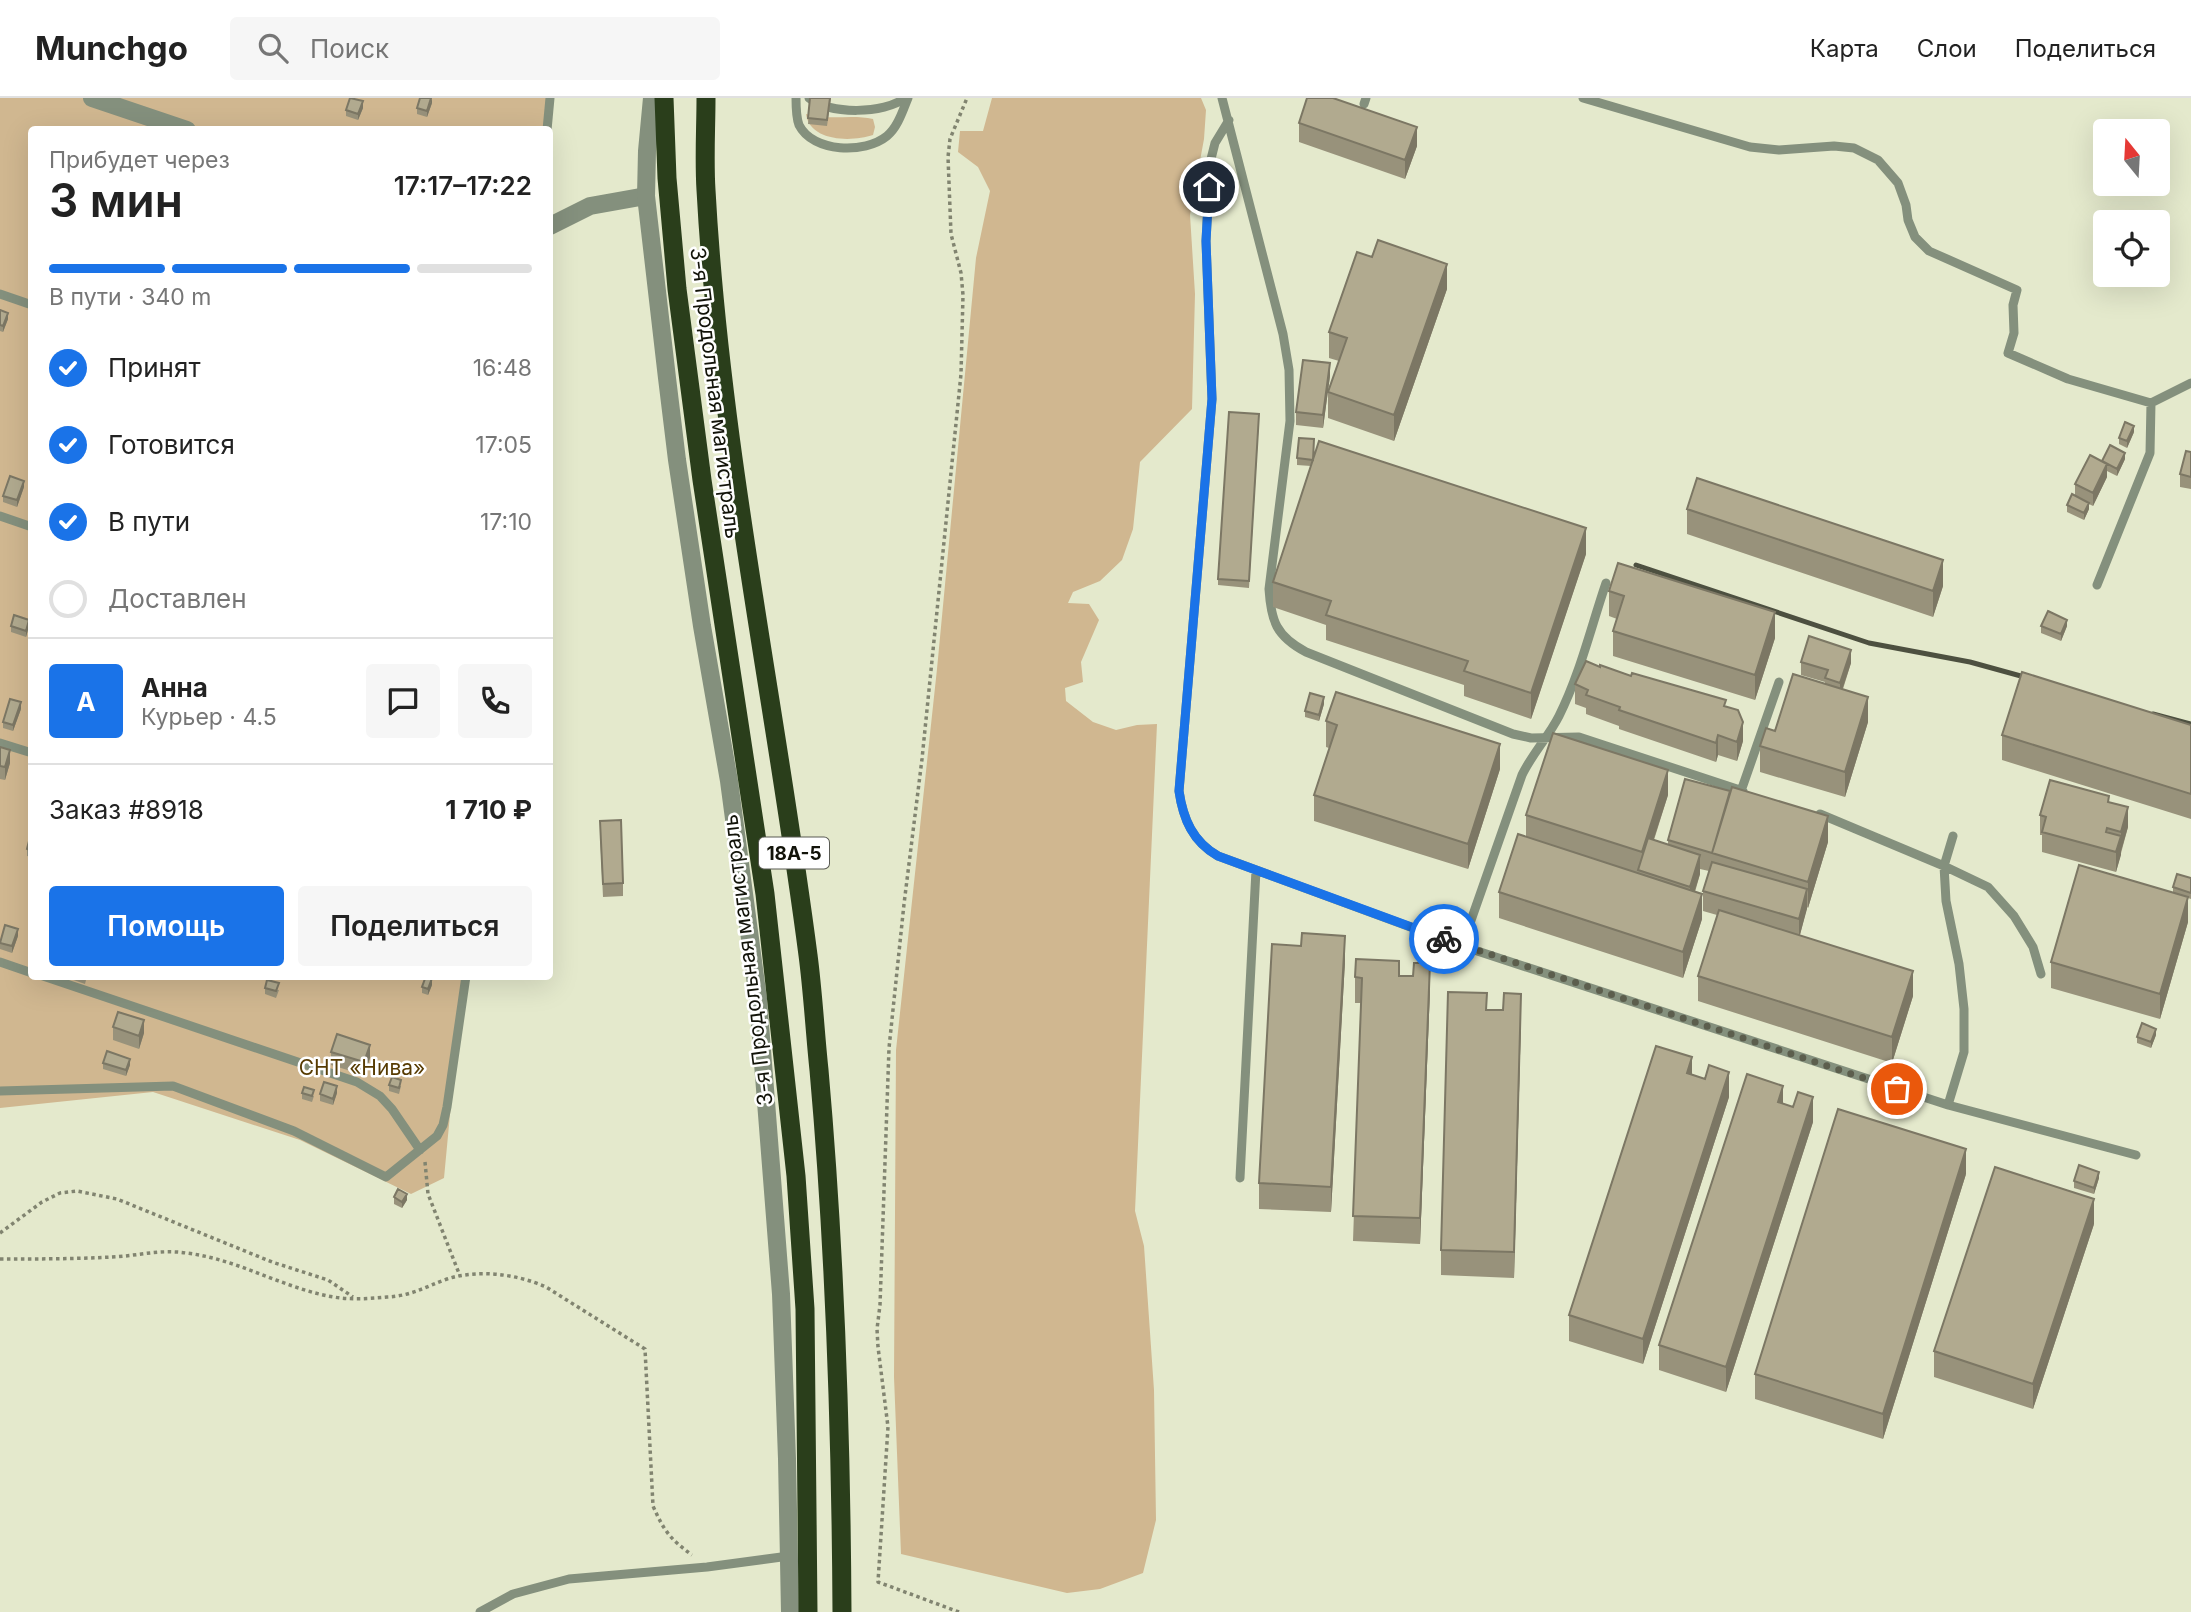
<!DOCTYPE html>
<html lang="ru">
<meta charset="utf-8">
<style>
body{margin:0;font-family:Inter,sans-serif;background:#f6f6f6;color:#222;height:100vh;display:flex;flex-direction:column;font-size:26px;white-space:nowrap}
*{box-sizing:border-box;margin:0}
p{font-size:23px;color:#767676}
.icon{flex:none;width:38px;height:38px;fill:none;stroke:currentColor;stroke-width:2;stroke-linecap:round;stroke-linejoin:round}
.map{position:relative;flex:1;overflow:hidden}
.drawer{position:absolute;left:28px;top:28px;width:525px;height:854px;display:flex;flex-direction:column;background:#fff;border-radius:7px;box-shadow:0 7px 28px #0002}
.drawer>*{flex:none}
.needle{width:46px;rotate:342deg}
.fabs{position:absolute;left:2093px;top:21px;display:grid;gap:14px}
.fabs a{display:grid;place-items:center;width:77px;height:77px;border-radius:7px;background:#fff;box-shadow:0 7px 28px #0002;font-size:35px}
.pin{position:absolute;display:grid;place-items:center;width:60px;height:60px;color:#fff;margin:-30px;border:4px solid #fff;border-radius:50%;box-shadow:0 2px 7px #0007}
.courier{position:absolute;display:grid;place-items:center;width:70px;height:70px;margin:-35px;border:5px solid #1a73e8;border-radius:50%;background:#fff;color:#222;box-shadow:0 2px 9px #0007}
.headline em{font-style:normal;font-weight:600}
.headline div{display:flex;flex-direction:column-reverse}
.headline{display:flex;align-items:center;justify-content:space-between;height:119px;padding:0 21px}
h1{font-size:46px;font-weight:600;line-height:52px}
.bar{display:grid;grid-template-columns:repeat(4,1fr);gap:10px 7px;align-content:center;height:84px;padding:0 21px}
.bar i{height:9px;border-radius:5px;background:#e0e0e0}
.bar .current{background:#1a73e8}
.bar p{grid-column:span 4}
.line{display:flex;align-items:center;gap:18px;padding:0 21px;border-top:2px solid #e0e0e0}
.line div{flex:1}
.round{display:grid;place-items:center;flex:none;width:74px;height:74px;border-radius:7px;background:#f6f6f6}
ol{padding:0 21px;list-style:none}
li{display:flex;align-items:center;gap:21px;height:77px}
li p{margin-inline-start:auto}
li .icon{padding:7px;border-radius:50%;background:#1a73e8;color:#fff;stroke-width:4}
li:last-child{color:#767676}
li i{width:38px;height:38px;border:4px solid #e0e0e0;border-radius:50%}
.primary-button{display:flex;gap:14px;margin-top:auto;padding:14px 21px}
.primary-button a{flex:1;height:80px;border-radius:7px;background:#1a73e8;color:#fff;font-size:28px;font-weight:600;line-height:80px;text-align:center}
.primary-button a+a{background:#f6f6f6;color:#222}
header{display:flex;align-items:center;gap:42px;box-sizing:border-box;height:98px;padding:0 35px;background:#fff;border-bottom:2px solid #e0e0e0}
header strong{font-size:33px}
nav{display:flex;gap:38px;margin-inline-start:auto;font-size:24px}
.search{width:490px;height:63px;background:#f6f6f6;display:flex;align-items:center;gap:18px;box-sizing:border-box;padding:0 24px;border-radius:7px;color:#767676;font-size:26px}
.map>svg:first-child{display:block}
</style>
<header>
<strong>Munchgo</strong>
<div class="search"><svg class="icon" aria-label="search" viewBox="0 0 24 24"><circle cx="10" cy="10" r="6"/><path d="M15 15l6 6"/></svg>Поиск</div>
<nav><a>Карта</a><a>Слои</a><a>Поделиться</a></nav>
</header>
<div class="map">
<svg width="2191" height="1514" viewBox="0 0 2191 1514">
<rect width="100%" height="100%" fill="#e4e9cc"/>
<path fill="#d0b790" d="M0,0H549L546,31L32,32V878L463,879L444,1080L411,1096L300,1042L153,994L0,1010Z
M992,0H1201L1206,12L1204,41L1190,117L1195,196L1192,311L1140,364L1133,431L1122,462L1100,483L1073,494L1068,505L1089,506L1099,522L1081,564L1083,584L1065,590L1066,603L1093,624L1116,632L1137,627L1157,626L1135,1113L1144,1148L1154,1292L1156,1422L1143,1475L1100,1491L1067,1495L901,1456L894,1279L896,952L937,571L976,160L990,93L978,69L958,54L960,33H983Z
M806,16C828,23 851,16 873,21L875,29L873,37C852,44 810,44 806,16Z"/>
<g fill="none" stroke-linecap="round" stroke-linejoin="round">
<path stroke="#818470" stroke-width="3.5" stroke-dasharray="3.5 3.5" stroke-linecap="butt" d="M425,1064L428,1096L460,1178
M0,1135L42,1104L60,1095L77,1093L117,1101L272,1164L328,1182L353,1199
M0,1161C37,1161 75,1161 112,1159C137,1158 160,1151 186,1155C237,1161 279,1188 328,1198C347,1202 367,1201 387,1199C411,1198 425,1189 447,1181C478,1171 517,1176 546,1189L645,1251L653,1408C664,1433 670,1441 692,1457
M959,1514L878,1484L888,1329L878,1249L877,1231L880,1207L889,950L904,806L922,661L961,276L963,197L961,175L951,136L948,59L950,41L967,0"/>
<path stroke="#84907d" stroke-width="9" d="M796,0C796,8 796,19 799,27C813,55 865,56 887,38C898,29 903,12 908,0
M809,0C830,17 884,16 905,0
M1222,0L1283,236L1289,272L1290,323L1269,491C1271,523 1276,538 1306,554L1513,636L1531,640L1579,639L1743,693
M1583,0L1750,49L1779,52L1834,48L1854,50L1878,62L1898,85L1906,107L1908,122L1915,139L1929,153L2017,192L2013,207L2014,235L2008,255L2068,281L2151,305L2191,285
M1364,6L1366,0
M1229,22L1215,45L1211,61L1209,89L1206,143L1212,301L1179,693C1183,721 1193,744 1218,758L1462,848L1948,1007L2136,1057
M547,32L550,0
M0,196L32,207
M0,418L32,429
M2097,487L2150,355L2151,305
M0,645L32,655
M1741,693L1779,584
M1820,716L1944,768L1988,789L2014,818L2033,849L2041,876
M1462,848L1522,677C1532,656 1549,638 1559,618C1580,576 1591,529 1606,485
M0,864L32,875
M43,878L357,984L380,998L392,1011L420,1052
M0,993L173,988L294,1033L386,1079L437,1038L443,1027L447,1009L466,878
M1948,1007L1964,954V911L1959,866L1946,803L1944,768L1953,738
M1240,1080L1256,772
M480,1514L513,1496L569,1481L707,1469L789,1458"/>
<path stroke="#84907d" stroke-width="18" d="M92,0L187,32
M550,128L590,108L646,98"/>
<path stroke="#84907d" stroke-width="18" d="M652,0L647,53L646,98L667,280L677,362L702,528L729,683L758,901L781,1196L787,1361L790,1514"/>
<path stroke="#2a3e1b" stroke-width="19" d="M664,0L667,80L677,191L702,382L765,796L796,1078L805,1211L808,1514
M706,0C706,30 704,61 706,92C720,349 775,602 808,857C813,895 815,934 819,972C835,1152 841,1333 842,1514"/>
<path stroke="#4d5040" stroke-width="5" d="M1636,467L1869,545L1970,564L2039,583
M2153,616L2191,626"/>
</g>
<path fill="#98927b" d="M810,0H831L827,28L808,26Z
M432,5L427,19L417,16V10Z
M363,10L358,22L346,18V12Z
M1299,25L1417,48L1405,81L1299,44Z
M1372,159L1447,191L1394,343L1328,320V294L1339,263L1329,260V234Z
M0,212L8,221L3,234L0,233Z
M1330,278L1323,330L1296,327V314Z
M1259,322L1249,490L1218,487V481Z
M2134,334L2127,350L2119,346V340Z
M1314,348L1313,362L1586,456L1531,621L1464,598V587L1326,542V527L1273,509V484L1311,368L1297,367V360Z
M2191,354V391L2180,389V376Z
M2125,361L2117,378L2107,373V379L2093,408L2089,406V411L2084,422L2067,414V407L2075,398V386L2102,363Z
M24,389L17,409L3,404V398Z
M1687,411L1943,488L1933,519L1687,436Z
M1609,493L1775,540L1755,602L1613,558V533L1617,521L1609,518Z
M11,528H29L26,539L11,534Z
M2041,528H2067L2061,543L2041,535Z
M1801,564L1851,565L1843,591L1868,624L1845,699L1760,674V648L1775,633L1825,586V584L1801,577Z
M1600,569L1631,578L1726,609L1743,643L1737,663L1718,657L1716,664L1619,631V628L1586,616V610L1575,606V586Z
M1324,606L1319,623L1305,619V613Z
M21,611L13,633L3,630V624Z
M1326,623L1500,671L1468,771L1314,723V697L1329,650L1326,649Z
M2191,627V721L2002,662V637Z
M0,649L10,665L5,682L0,681Z
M1668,697L1654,742L1668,747V742L1828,744L1808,810L1807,809L1800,837L1913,898L1892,965L1698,903V878L1717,817L1703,813V793L1709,773L1700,771V776L1695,794L1702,821L1683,880L1499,820V794L1526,739V717Z
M2109,704L2128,729L2116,774L2042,754V737H2040V717Z
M600,736L623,785V798L603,799Z
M32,744V759L27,758V751Z
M2191,780V801L2188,800V824L2160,921L2051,890V864L2173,794V789Z
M18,838L12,855L0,851V843Z
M1345,863L1331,1114L1259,1111V1085Z
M62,878H87L85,886Z
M1399,878L1430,891L1420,1146L1353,1143L1361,905H1355V879Z
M432,887L428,897L422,895V889Z
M265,890L279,892L276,900L265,896Z
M1487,912L1521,921L1514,1180L1441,1177V1152Z
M113,929L144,935L139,951L113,942Z
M2156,937L2151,950L2137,945V939Z
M331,954L370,960L364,977L331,967Z
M103,965L130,967L126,978L103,971Z
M1692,977L1729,999L1643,1266L1569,1243V1217Z
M389,987L401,988L399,996L389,993Z
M302,995L314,998L312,1004L302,1001Z
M337,995L333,1007L320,1003V996Z
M1783,1006L1813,1024L1726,1294L1659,1272V1247Z
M1966,1076L1883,1341L1755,1301V1276Z
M2099,1080L2094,1096L2074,1090V1083Z
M394,1099L407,1102L402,1110L394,1106Z
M2094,1126L2033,1311L1934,1279V1253Z"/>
<path fill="#7c7764" d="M432,0V5L427,19V13Z
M363,3V10L358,22V16Z
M1417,29V48L1405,81V62Z
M1447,166V191L1394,343V317Z
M8,215V221L3,234V228Z
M1330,265V278L1323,330V317Z
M2134,328V334L2127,350V343Z
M2125,355V361L2117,378V371Z
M2107,366V379L2093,408V395Z
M24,383V389L17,409V402Z
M2089,405V411L2084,422V415Z
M1586,430V456L1531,621V595Z
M1943,462V488L1933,519V493Z
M1775,514V540L1755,602V577Z
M29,522V528L26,539V533Z
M2067,522V528L2061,543V536Z
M1851,552V565L1840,598V585Z
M1324,599V606L1319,623V617Z
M1868,599V624L1845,699V674Z
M21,604V611L13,633V627Z
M1743,624V643L1737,663V644Z
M1718,637V657L1716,664V645Z
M1500,646V671L1468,771V746Z
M10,652V665L5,682V669Z
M1668,672V697L1643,774H1642V754Z
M2128,709V729L2121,753V734Z
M1828,718V744L1808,810V784Z
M2121,738V757L2116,774V754Z
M1700,757V776L1690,808V789Z
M1807,791V811L1799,840V821Z
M1702,796V821L1683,880V854Z
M2188,799V824L2160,921V896Z
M18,831V838L12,855V848Z
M1345,838V863L1331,1114V1089Z
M1430,865V891L1420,1146V1120Z
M1913,873V898L1892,965V939Z
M432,880V887L428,897V891Z
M1521,896V921L1514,1180V1154Z
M144,922V935L139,951V938Z
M2156,931V937L2151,950V944Z
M370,947V960L364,977V964Z
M1692,959V985L1687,975Z
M130,961V967L126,978V972Z
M1729,974V999L1643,1266V1241Z
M337,988V995L333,1007V1001Z
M1783,988V1013L1778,1004Z
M1813,999V1024L1726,1294V1269Z
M1966,1051V1076L1883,1341V1316Z
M2099,1074V1080L2094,1096V1090Z
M407,1096V1102L402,1110V1104Z
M2094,1101V1126L2033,1311V1286Z"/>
<path fill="#b1aa8f" stroke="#7c7764" stroke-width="2" d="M350,0L363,3L358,16L346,12Z
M420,0H431L427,13L417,10Z
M810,0H830L827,22L808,20Z
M1307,0H1333L1417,29L1405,62L1299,25Z
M1378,142L1447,166L1394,317L1328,294L1347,240L1329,234L1357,154L1372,159Z
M0,212L8,215L3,228L0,227Z
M1303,262L1330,265L1323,317L1296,314Z
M1229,314L1259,316L1249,483L1218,481Z
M2125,324L2134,328L2127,343L2119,340Z
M1299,340L1314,341L1313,362L1297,360Z
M1319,343L1586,430L1531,595L1464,573L1468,563L1326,517L1331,503L1273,484Z
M2110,347L2125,355L2117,371L2102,363Z
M2186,353L2191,354V379L2180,376Z
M2090,357L2107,366L2093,395L2075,386Z
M10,378L24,383L17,402L3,398Z
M1697,380L1943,462L1933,493L1687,411Z
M2072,396L2089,405L2084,415L2067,407Z
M1618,465L1775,514L1755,577L1613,533L1624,498L1609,493Z
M2048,513L2067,522L2061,536L2041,528Z
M14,517L29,522L26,533L11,528Z
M1809,538L1851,552L1840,585L1825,580L1828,572L1801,564Z
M1586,563L1600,569V567L1631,578L1632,575L1726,602L1724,608L1738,612L1743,624L1737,644L1718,637L1716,645L1619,612L1620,609L1586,597L1588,592L1575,586Z
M2022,574L2191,627V696L2002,637Z
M1793,576L1868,599L1845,674L1760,648L1766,630L1775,633Z
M1336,594L1500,646L1468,746L1314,697L1337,627L1326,623Z
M1310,595L1324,599L1319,617L1305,613Z
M10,601L21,604L13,627L3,624Z
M1553,635L1668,672L1642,754L1526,717Z
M0,649L10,652L5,669L0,668Z
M1685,681L1730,693L1712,755L1668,742Z
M2050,682L2109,698L2108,704L2128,709L2121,734L2107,730L2106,734L2121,738L2116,754L2042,734L2046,719L2040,717Z
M1732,689L1828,718L1808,784L1712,755Z
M621,722L623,785L603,786L600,723Z
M1518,736L1702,796L1683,854L1499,794Z
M1648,740L1700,757L1690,789L1638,772Z
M29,743L32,744V753L27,751Z
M1712,764L1807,791L1799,821L1703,793Z
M2079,767L2188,799L2160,896L2051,864Z
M2177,776L2191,780V795L2173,789Z
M1719,812L1913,873L1892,939L1698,878Z
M5,827L18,831L12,848L0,845Z
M1302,835L1345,838L1331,1089L1259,1085L1272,846L1301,848Z
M1356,861L1399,863V878H1413L1414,865H1430L1420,1120L1353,1118L1362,880L1355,879Z
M426,878L432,880L428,891L422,889Z
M267,882L279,885L276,893L265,890Z
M1448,894L1487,895L1486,912H1503L1504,895L1521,896L1514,1154L1441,1152Z
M118,914L144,922L139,938L113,929Z
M2142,925L2156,931L2151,944L2137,939Z
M337,936L370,947L364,964L331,954Z
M1656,948L1692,959L1687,975L1705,981L1709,967L1729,974L1643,1241L1569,1217Z
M107,953L130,961L126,972L103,965Z
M1747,976L1783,988L1778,1004L1793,1009L1798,994L1813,999L1726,1269L1659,1247Z
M392,979L401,982L399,990L389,987Z
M324,984L337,988L333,1001L320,996Z
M304,989L314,992L312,998L302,995Z
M1838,1011L1966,1051L1883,1316L1755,1276Z
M2079,1067L2099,1074L2094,1090L2074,1083Z
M1995,1069L2094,1101L2033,1286L1934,1253Z
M398,1091L407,1096L402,1104L394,1099Z"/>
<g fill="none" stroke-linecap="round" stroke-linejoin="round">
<path stroke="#5c5e4d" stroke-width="7" stroke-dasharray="0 12.6" d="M1444,841L1897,991"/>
<path stroke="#1a73e8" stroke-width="9" d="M1209,89L1206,143L1212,301L1179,693C1183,721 1193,744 1218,758L1444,841"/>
</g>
<g text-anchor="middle" stroke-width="5" stroke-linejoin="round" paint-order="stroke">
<rect fill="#fff" stroke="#595a53" stroke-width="2" x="759" y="739.5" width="70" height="31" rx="5"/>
<g font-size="19" font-weight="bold" fill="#121309">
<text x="794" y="762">18А-5</text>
</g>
<g font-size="21" fill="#121309" stroke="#fff">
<text transform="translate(715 295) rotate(83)" y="7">3-я Продольная магистраль</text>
<text transform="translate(748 862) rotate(-97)" y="7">3-я Продольная магистраль</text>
</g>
<g font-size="21" fill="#573b02" stroke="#fff">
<text x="362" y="977">СНТ «Нива»</text>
</g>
</g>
</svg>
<div class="fabs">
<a><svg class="needle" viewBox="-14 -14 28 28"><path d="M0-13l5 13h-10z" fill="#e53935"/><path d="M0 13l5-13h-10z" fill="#767676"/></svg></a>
<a><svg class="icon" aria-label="locate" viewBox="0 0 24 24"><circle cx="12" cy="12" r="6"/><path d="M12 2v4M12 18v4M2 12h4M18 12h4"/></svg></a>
</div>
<div class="pin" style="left:1897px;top:991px;background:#ea580c"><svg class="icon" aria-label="bag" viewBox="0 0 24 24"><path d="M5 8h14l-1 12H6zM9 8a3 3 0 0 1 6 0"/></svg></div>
<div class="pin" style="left:1209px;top:89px;background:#1f2937"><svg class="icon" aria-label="home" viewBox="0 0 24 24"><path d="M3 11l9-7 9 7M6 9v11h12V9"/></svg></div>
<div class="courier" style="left:1444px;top:841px"><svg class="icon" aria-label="bike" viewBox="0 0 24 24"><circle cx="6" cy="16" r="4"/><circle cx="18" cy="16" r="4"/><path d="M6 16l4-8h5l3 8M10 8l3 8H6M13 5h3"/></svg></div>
<section class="drawer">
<div class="headline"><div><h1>3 мин</h1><p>Прибудет через</p></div><em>17:17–17:22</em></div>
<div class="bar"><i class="current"></i><i class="current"></i><i class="current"></i><i></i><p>В пути · 340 m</p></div>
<ol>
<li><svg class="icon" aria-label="check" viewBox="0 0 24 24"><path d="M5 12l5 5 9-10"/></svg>Принят<p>16:48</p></li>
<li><svg class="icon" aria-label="check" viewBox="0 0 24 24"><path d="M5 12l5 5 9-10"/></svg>Готовится<p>17:05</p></li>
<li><svg class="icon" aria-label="check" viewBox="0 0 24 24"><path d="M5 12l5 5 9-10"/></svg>В пути<p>17:10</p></li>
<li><i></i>Доставлен</li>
</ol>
<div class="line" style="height:126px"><b class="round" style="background:#1a73e8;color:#fff">А</b><div><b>Анна</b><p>Курьер · 4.5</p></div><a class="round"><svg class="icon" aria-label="chat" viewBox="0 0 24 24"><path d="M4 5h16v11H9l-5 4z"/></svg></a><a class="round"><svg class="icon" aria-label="phone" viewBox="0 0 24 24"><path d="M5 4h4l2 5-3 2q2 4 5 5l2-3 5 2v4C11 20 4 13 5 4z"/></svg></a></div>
<div class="line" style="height:91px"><div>Заказ #8918</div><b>1 710 ₽</b></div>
<div class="primary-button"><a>Помощь</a><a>Поделиться</a></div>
</section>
</div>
